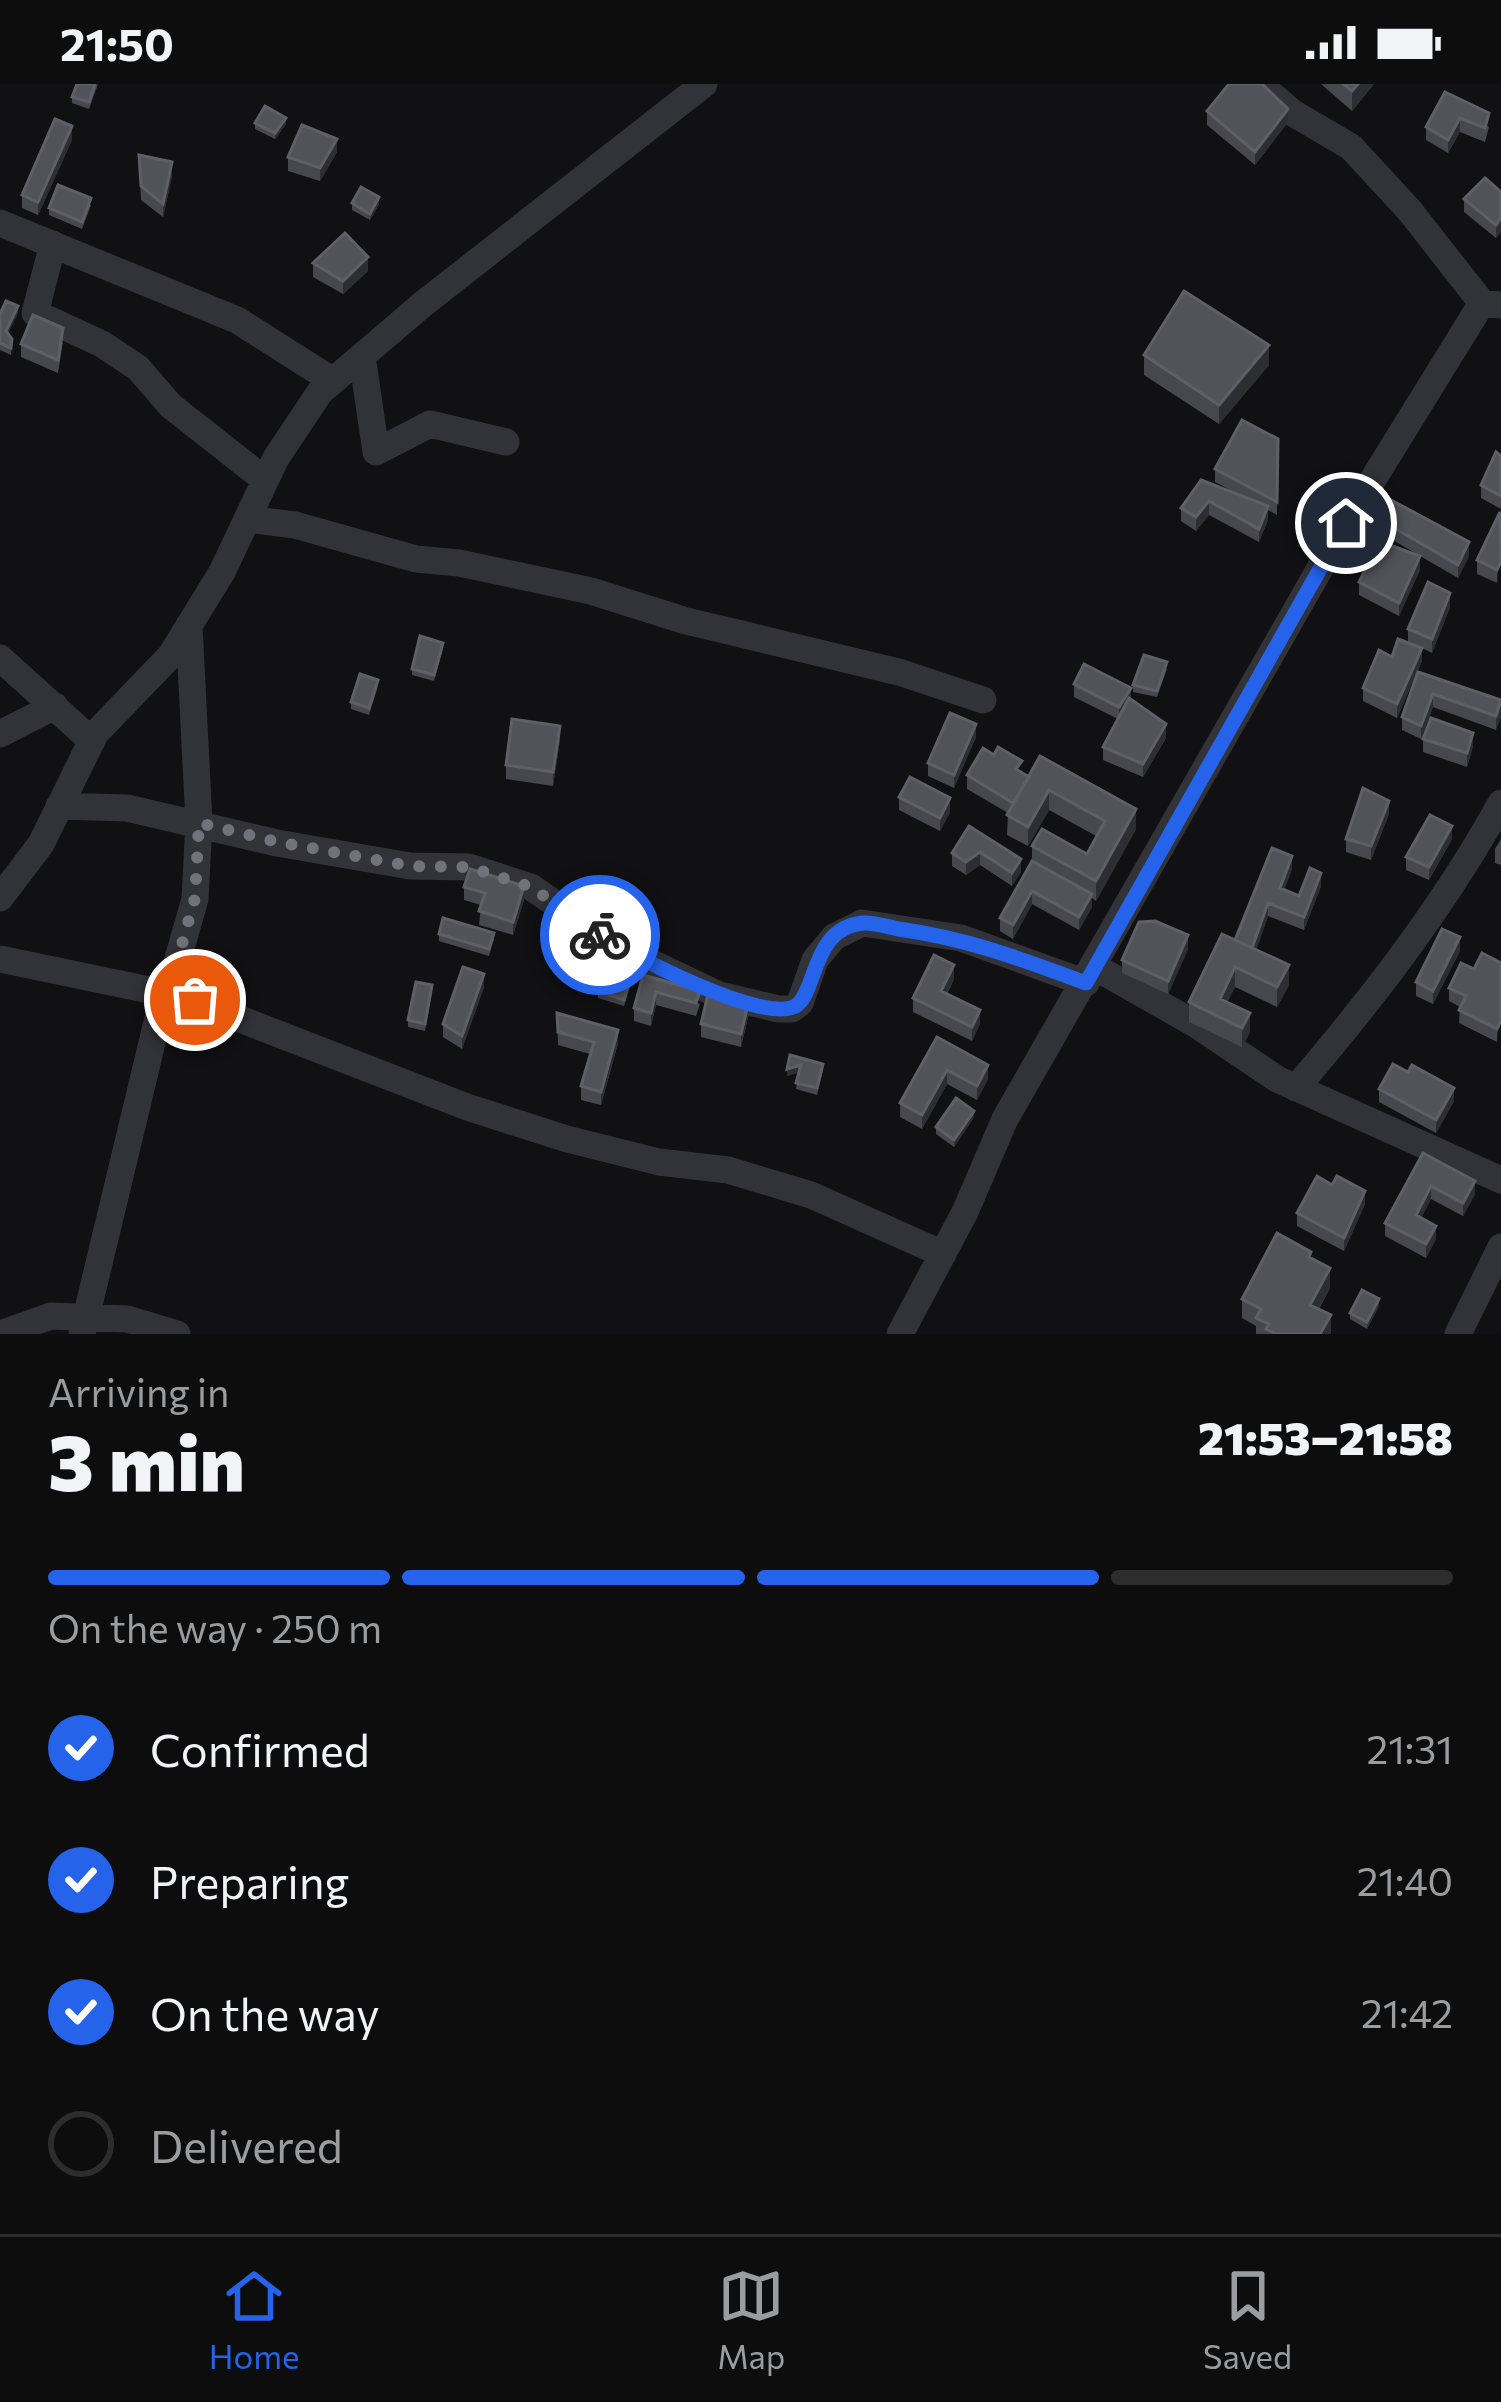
<!DOCTYPE html>
<meta charset="utf-8">
<style>
body{margin:0;font-family:Commissioner,sans-serif;background:#1b1b1c;color:#f1f3f6;height:100vh;display:flex;flex-direction:column;font-size:45px;white-space:nowrap}
*{box-sizing:border-box;margin:0}
p{font-size:39px;color:#9a9c9e}
.icon{flex:none;width:66px;height:66px;fill:none;stroke:currentColor;stroke-width:2;stroke-linecap:round;stroke-linejoin:round}
.map{position:relative;height:1250px;overflow:hidden}
.details{display:flex;flex-direction:column;background:#0d0d0e;flex:1}
.details>*{flex:none}
.pin{position:absolute;display:grid;place-items:center;width:102px;height:102px;color:#fff;margin:-51px;border:6px solid #fff;border-radius:50%;box-shadow:0 3px 12px #0007}
.courier{position:absolute;display:grid;place-items:center;width:120px;height:120px;margin:-60px;border:9px solid #2563eb;border-radius:50%;background:#fff;color:#222;box-shadow:0 3px 15px #0007}
.summary em{font-style:normal;font-weight:800}
.summary div{display:flex;flex-direction:column-reverse}
.summary{display:flex;align-items:center;justify-content:space-between;height:204px;padding:0 48px}
h1{font-size:78px;font-weight:800;line-height:90px}
.bar{display:grid;grid-template-columns:repeat(4,1fr);gap:18px 12px;align-content:center;height:144px;padding:0 48px}
.bar i{height:15px;border-radius:9px;background:#2d2d2e}
.bar .current{background:#2563eb}
.bar p{grid-column:span 4}
ol{padding:0 48px;list-style:none}
li{display:flex;align-items:center;gap:36px;height:132px}
li p{margin-inline-start:auto}
li .icon{padding:12px;border-radius:50%;background:#2563eb;color:#fff;stroke-width:4}
li:last-child{color:#9a9c9e}
li i{width:66px;height:66px;border:6px solid #2d2d2e;border-radius:50%}
.status{display:flex;justify-content:space-between;align-items:center;height:84px;padding:0 60px;background:#0d0d0e;direction:ltr}
.status svg{height:33px;fill:currentColor}
.dock{display:flex;justify-content:space-around;align-items:center;height:168px;border-top:3px solid #2d2d2e;background:#0d0d0e;font-size:33px;color:#9a9c9e}
.dock a{display:grid;justify-items:center;gap:6px}
.dock .current{color:#2563eb}
.map>svg:first-child{display:block}
</style>
<div class="status"><b>21:50</b><svg viewBox="0 0 49 12"><path d="M0 12V9h3v3zM5 12V6h3v6zM10 12V3h3v9zM15 12V0h3v12zM26 1h20v11H26zM47 4h2v5h-2z"/></svg></div>
<div class="map">
<svg width="1501" height="1250" viewBox="0 0 1501 1250">
<rect width="100%" height="100%" fill="#111113"/>
<g fill="none" stroke-linecap="round" stroke-linejoin="round">
<path stroke="#323338" stroke-width="27" d="M1259,0L1293,29L1351,63L1410,127L1482,219
M0,139L237,236L333,297
M53,160L35,229L102,260L138,284L171,322L265,396
M362,272L376,368L430,340L506,358
M247,435L295,441L416,475L459,479L591,507L683,536L899,588L983,616
M189,541L199,739L195,815L175,885L195,916L192,924
M0,574L92,657
M0,650L55,622
M59,722L127,724L277,759L410,782L469,783L531,803L616,862L719,911L779,925H792L800,919L815,876L834,853L862,839L961,854L1086,899
M0,814L41,760L95,650L171,571L222,488L276,374L320,308L423,220L704,0
M0,875L183,913L467,1023L567,1055L659,1078L728,1086L811,1111L943,1170
M1095,883L1197,941L1277,995L1501,1096
M1296,1004C1372,915 1444,822 1501,719
M0,1250L51,1232L127,1235L177,1250
M82,1250L164,909
M900,1250L965,1128L1005,1035L1346,439L1482,219L1501,221
M1458,1250L1501,1163"/>
</g>
<path fill="#47484e" d="M98,0L89,25L72,19V13Z
M1321,0H1374L1352,27Z
M1445,8L1489,43L1485,58L1460,48L1448,69L1426,56V43Z
M1207,27L1288,38L1255,81L1207,41Z
M255,39L286,40L275,55L255,45Z
M72,56L38,131L22,124V111Z
M337,68L320,97L288,87V73Z
M139,71L172,92L163,133L141,116Z
M1501,108V148L1496,154L1464,128V115Z
M352,119L379,120L370,136L352,126Z
M91,121L82,145L49,131V124Z
M313,179L368,187L343,210L313,193Z
M18,229L8,249L12,255L11,271L0,266V230Z
M63,258L58,289L21,273V260Z
M1144,271L1269,281L1219,340L1144,291Z
M1278,355L1277,431L1268,426V436L1259,458L1209,431L1196,447L1181,437V424L1240,411L1215,398V385Z
M1501,372V425L1481,414V401Z
M1501,428L1497,499L1477,490V476Z
M1372,431L1469,472L1458,494L1372,444Z
M1420,486L1399,532L1359,511V498Z
M1450,523L1432,569L1422,564V577L1397,634L1363,617V604L1408,558V545Z
M443,565L434,597L412,591V585Z
M1167,585L1157,613L1133,608V601Z
M1418,588L1501,616L1496,646L1433,623L1421,655L1402,646V633Z
M1074,600L1131,616L1166,654L1143,693L1103,676V663L1118,635L1074,613Z
M378,602L369,631L351,625V618Z
M976,653L954,704L928,692V679Z
M1423,655L1473,662L1467,683L1423,668Z
M560,656L553,702L506,695V681Z
M1022,689L1136,745L1096,817L1092,814V823L1079,846L1032,820L1013,855L1000,847V834L1032,777V762L1087,770L1096,752L1049,726L1028,762L1007,751L1008,729L967,705V691Z
M899,713L950,728L940,747L899,726Z
M1389,730L1371,776L1346,768V755Z
M969,742L1021,788L1012,802L980,781L966,791L952,782V769Z
M1452,755L1429,796L1406,786V773Z
M1501,755V781L1495,779V765Z
M1292,785L1284,806L1299,812L1321,802L1304,846L1268,832L1256,866L1289,901L1277,923L1235,903L1227,918L1250,948L1242,963L1189,938V918L1235,856Z
M464,803L524,816L513,851L479,841L481,821L464,816Z
M439,850L494,855L489,872L439,857Z
M1188,865L1168,910L1122,889V876Z
M1460,867L1433,920L1416,912V898Z
M1501,879L1497,958L1459,939L1460,923L1449,917V904L1474,885Z
M643,891L700,920L696,932L656,921L651,942L634,937V924Z
M954,895L947,910L980,940L972,957L913,928V914Z
M631,900L624,922L598,914V907Z
M484,903L462,965L443,953V940Z
M432,907L425,947L408,943V936Z
M557,929L618,959L601,1021L581,1016V1002L590,970L558,961Z
M749,929L741,963L701,953V940Z
M937,953L988,995L977,1016L947,1000L922,1045L900,1033V1019Z
M787,985L823,986L817,1011L796,1005L799,988L787,992Z
M1408,988L1454,1017L1436,1049L1379,1018V1005Z
M974,1033L954,1063L936,1050V1043Z
M1423,1069L1475,1110L1463,1132L1431,1115L1421,1134L1436,1155L1426,1174L1385,1152V1139Z
M1365,1120L1344,1167L1297,1142V1129Z
M1311,1175L1330,1204L1319,1225L1331,1250H1256V1242L1242,1234V1215Z
M1379,1222L1367,1245L1350,1235V1229Z"/>
<path fill="#2d2e32" d="M1358,0H1374L1352,27V7Z
M1288,25V38L1255,81V68Z
M286,34V40L275,55V49Z
M1460,34V48L1448,69V56Z
M72,42V56L38,131V118Z
M337,55V68L320,97V84Z
M172,78V92L163,133V120Z
M379,113V120L370,136V130Z
M1501,134V148L1496,154V141Z
M368,173V187L343,210V197Z
M18,222V229L6,253V247Z
M1269,261V281L1219,340V321Z
M1209,417V431L1196,447V433Z
M1268,422V436L1259,458V445Z
M1469,458V472L1458,494V481Z
M1420,472V486L1399,532V519Z
M1450,509V523L1432,569V555Z
M1422,564V577L1397,634V620Z
M1131,604V618L1119,636V623Z
M1433,610V623L1421,655V642Z
M1501,620V634L1496,646V632Z
M976,640V653L954,704V691Z
M1166,640V654L1143,693V680Z
M560,642V656L553,702V688Z
M1473,649V662L1467,683V669Z
M1049,706V726L1028,762V743Z
M950,714V728L940,747V734Z
M1389,717V730L1371,776V762Z
M1136,725V745L1096,817V797Z
M1452,742V755L1429,796V783Z
M980,768V781L966,791V778Z
M1292,772V785L1280,818V804Z
M1021,775V788L1012,802V789Z
M1321,789V802L1304,846V833Z
M524,802V816L513,851V838Z
M1032,807V820L1013,855V841Z
M1092,810V823L1079,846V833Z
M1268,819V832L1252,879V866Z
M1188,851V865L1168,910V897Z
M1460,853V867L1433,920V907Z
M954,881V895L941,920V907Z
M1289,881V901L1277,923V903Z
M1235,883V903L1220,934V915Z
M484,890V903L462,965V952Z
M656,908V921L651,942V929Z
M749,916V929L741,963V950Z
M980,926V940L972,957V943Z
M1250,929V948L1242,963V944Z
M618,946V959L601,1021V1008Z
M801,981V988L787,992V985Z
M988,981V995L977,1016V1002Z
M947,986V1000L922,1045V1031Z
M1454,1004V1017L1436,1049V1036Z
M974,1027V1033L954,1063V1056Z
M1475,1097V1110L1463,1132V1119Z
M1431,1102V1115L1416,1144V1131Z
M1365,1107V1120L1344,1167V1154Z
M1436,1142V1155L1426,1174V1160Z
M1330,1184V1204L1310,1240V1221Z
M1379,1215V1222L1367,1245V1238Z
M1331,1231V1250H1320Z"/>
<path fill="#515359" stroke="#5e6067" stroke-width="3" d="M77,0H95L89,18L72,13Z
M1229,0H1262L1288,25L1255,68L1207,27Z
M1343,0H1358L1352,7Z
M1445,8L1489,29L1485,44L1460,34L1448,56L1426,43Z
M265,22L286,34L275,49L255,39Z
M55,35L72,42L38,118L22,111Z
M302,41L337,55L320,84L288,73Z
M139,71L172,78L163,120L141,102Z
M1485,94L1501,108V134L1496,141L1464,115Z
M58,101L91,114L82,138L49,124Z
M361,103L379,113L370,130L352,119Z
M345,149L368,173L343,197L313,179Z
M1184,207L1269,261L1219,321L1144,271Z
M6,217L18,222L6,247L12,255L11,264L0,259V230Z
M33,231L63,244L58,276L21,260Z
M1242,336L1278,355L1277,418L1215,385Z
M1496,368L1501,372V412L1481,401Z
M1201,396L1268,422L1259,445L1209,417L1196,433L1181,424Z
M1380,410L1469,458L1458,481L1372,431Z
M1500,428L1501,478L1497,486L1477,476Z
M1379,457L1420,472L1399,519L1359,498Z
M1428,498L1450,509L1432,555L1408,545Z
M420,552L443,559L434,591L412,585Z
M1398,555L1422,564L1397,620L1363,604L1379,566L1392,573Z
M1144,571L1167,578L1157,607L1133,601Z
M1084,580L1131,604L1119,623L1074,600Z
M1418,588L1501,616L1496,632L1433,610L1421,642L1402,633Z
M360,590L378,596L369,624L351,618Z
M1129,614L1166,640L1143,680L1103,663Z
M950,629L976,640L954,691L928,679Z
M1431,634L1473,649L1467,669L1423,655Z
M512,635L560,642L553,688L506,681Z
M998,663L1022,677L1016,685L1029,693L1013,719L967,691L983,664L994,671Z
M1040,672L1136,725L1096,797L1032,762L1042,745L1087,770L1105,737L1049,706L1028,743L1007,731Z
M910,693L950,714L940,734L899,713Z
M1363,704L1389,717L1371,762L1346,755Z
M1430,731L1452,742L1429,783L1406,773Z
M969,742L1021,775L1012,789L980,768L966,778L952,769Z
M1272,764L1292,772L1280,804L1299,812L1310,784L1321,789L1304,833L1268,819L1252,864L1235,856Z
M1032,777L1092,810L1079,833L1032,807L1013,841L1000,834Z
M470,785L524,802L513,838L479,827L485,809L464,803Z
M443,834L494,849L489,865L439,850Z
M1155,837L1188,851L1168,897L1122,876L1139,838Z
M1442,845L1460,853L1433,907L1416,898Z
M1222,850L1289,881L1277,903L1235,883L1220,915L1250,929L1242,944L1189,918Z
M1482,869L1501,879V937L1497,945L1459,926L1466,912L1449,904L1461,879L1474,885Z
M934,871L954,881L941,907L980,926L972,943L913,914Z
M463,883L484,890L462,952L443,940Z
M605,885L631,893L624,916L598,907Z
M643,891L700,907L696,919L656,908L651,929L634,924Z
M416,898L432,901L425,940L408,936Z
M709,906L749,916L741,950L701,940Z
M557,929L618,946L601,1008L581,1002L594,958L558,948Z
M937,953L988,981L977,1002L947,986L922,1031L900,1019Z
M790,971L823,980L817,1004L796,999L801,981L787,985Z
M1393,980L1408,988L1412,981L1454,1004L1436,1036L1379,1005Z
M956,1014L974,1027L954,1056L936,1043Z
M1423,1069L1475,1097L1463,1119L1431,1102L1416,1131L1436,1142L1426,1160L1385,1139Z
M1317,1092L1332,1101L1337,1092L1365,1107L1344,1154L1297,1129Z
M1277,1149L1311,1168L1309,1173L1330,1184L1310,1221L1331,1231L1320,1250H1276L1266,1245L1269,1240L1256,1234L1261,1225L1242,1215Z
M1362,1206L1379,1215L1367,1238L1350,1229Z"/>
<g fill="none" stroke-linecap="round" stroke-linejoin="round">
<path stroke="#70737b" stroke-width="12" stroke-dasharray="0 21.6" d="M195,916L175,885L195,814L199,739L278,758L410,782L469,783L531,803L600,851"/>
<path stroke="#2563eb" stroke-width="15" d="M600,851C629,870 768,943 797,921C817,906 812,844 863,839C874,838 888,843 899,845C969,855 1021,875 1086,899L1346,439"/>
</g>
</svg>
<div class="pin" style="left:195px;top:916px;background:#ea580c"><svg class="icon" aria-label="bag" viewBox="0 0 24 24"><path d="M5 8h14l-1 12H6zM9 8a3 3 0 0 1 6 0"/></svg></div>
<div class="pin" style="left:1346px;top:439px;background:#1f2937"><svg class="icon" aria-label="home" viewBox="0 0 24 24"><path d="M3 11l9-7 9 7M6 9v11h12V9"/></svg></div>
<div class="courier" style="left:600px;top:851px"><svg class="icon" aria-label="bike" viewBox="0 0 24 24"><circle cx="6" cy="16" r="4"/><circle cx="18" cy="16" r="4"/><path d="M6 16l4-8h5l3 8M10 8l3 8H6M13 5h3"/></svg></div>
</div>
<section class="details">
<div class="summary"><div><h1>3 min</h1><p>Arriving in</p></div><em>21:53–21:58</em></div>
<div class="bar"><i class="current"></i><i class="current"></i><i class="current"></i><i></i><p>On the way · 250 m</p></div>
<ol>
<li><svg class="icon" aria-label="check" viewBox="0 0 24 24"><path d="M5 12l5 5 9-10"/></svg>Confirmed<p>21:31</p></li>
<li><svg class="icon" aria-label="check" viewBox="0 0 24 24"><path d="M5 12l5 5 9-10"/></svg>Preparing<p>21:40</p></li>
<li><svg class="icon" aria-label="check" viewBox="0 0 24 24"><path d="M5 12l5 5 9-10"/></svg>On the way<p>21:42</p></li>
<li><i></i>Delivered</li>
</ol>
</section>
<nav class="dock">
<a class="current"><svg class="icon" aria-label="home" viewBox="0 0 24 24"><path d="M3 11l9-7 9 7M6 9v11h12V9"/></svg>Home</a>
<a><svg class="icon" aria-label="map" viewBox="0 0 24 24"><path d="M3 6l6-2 6 2 6-2v14l-6 2-6-2-6 2zM9 4v14M15 6v14"/></svg>Map</a>
<a><svg class="icon" aria-label="saved" viewBox="0 0 24 24"><path d="M7 4h10v16l-5-4-5 4z"/></svg>Saved</a>
</nav>
